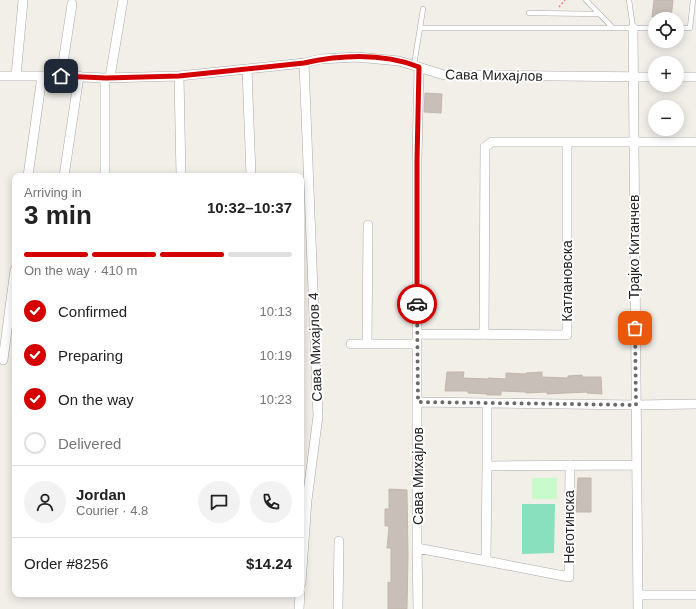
<!DOCTYPE html>
<meta charset="utf-8">
<style>
body{margin:0;font-family:Arial,sans-serif;background:#f2f2f2;color:#222;height:100vh;display:flex;flex-direction:column;font-size:15px;white-space:nowrap}
*{box-sizing:border-box;margin:0}
p{font-size:13px;color:#767676}
.icon{flex:none;width:22px;height:22px;fill:none;stroke:currentColor;stroke-width:2;stroke-linecap:round;stroke-linejoin:round}
.map{position:relative;flex:1;overflow:hidden}
.panel{position:absolute;left:12px;top:173px;width:292px;height:424px;display:flex;flex-direction:column;background:#fff;border-radius:8px;box-shadow:0 2px 10px #0003}
.panel>*{flex:none}
.fabs{position:absolute;left:648px;top:12px;display:grid;gap:8px}
.fabs a{display:grid;place-items:center;width:36px;height:36px;border-radius:50%;background:#fff;box-shadow:0 2px 10px #0003;font-size:20px}
.pin{position:absolute;display:grid;place-items:center;width:34px;height:34px;color:#fff;margin:-17px;border-radius:8px;box-shadow:0 2px 6px #0006}
.courier{position:absolute;display:grid;place-items:center;width:40px;height:40px;margin:-20px;border:3px solid #d40000;border-radius:50%;background:#fff;color:#222;box-shadow:0 1px 5px #0007}
.head em{font-style:normal;font-weight:800}
.head div{display:flex;flex-direction:column-reverse}
.head{display:flex;align-items:center;justify-content:space-between;height:68px;padding:0 12px}
h1{font-size:26px;font-weight:800;line-height:30px}
.bar{display:grid;grid-template-columns:repeat(4,1fr);gap:6px 4px;align-content:center;height:48px;padding:0 12px}
.bar i{height:5px;border-radius:3px;background:#e0e0e0}
.bar .current{background:#d40000}
.bar p{grid-column:span 4}
.line{display:flex;align-items:center;gap:10px;padding:0 12px;border-top:1px solid #e0e0e0}
.line div{flex:1}
.round{display:grid;place-items:center;flex:none;width:42px;height:42px;border-radius:21px;background:#f2f2f2}
ol{padding:0 12px;list-style:none}
li{display:flex;align-items:center;gap:12px;height:44px}
li p{margin-inline-start:auto}
li .icon{padding:4px;border-radius:50%;background:#d40000;color:#fff;stroke-width:4}
li:last-child{color:#767676}
li i{width:22px;height:22px;border:2px solid #e0e0e0;border-radius:50%}
.map>svg:first-child{display:block}
</style>
<div class="map">
<svg width="696" height="609" viewBox="0 0 696 609">
<rect width="100%" height="100%" fill="#f2efe9"/>
<path fill="#c8facc" d="M532,478H557V499H532Z"/>
<path fill="#88e0be" d="M522,504H555L554,553L522,554Z"/>
<path fill="#c7bfb8" stroke="#c4b6ab" d="M654,0H673L671,19L652,17Z
M425,93L442,94L441,113L424,112Z
M447,372H464L463,378L488,379V378L506,379V373L526,374V373L542,372V377L568,378V376L582,375V377H601L602,394L587,393V392L547,394V392L526,393V392L501,391V395H487V394L468,393V391H445Z
M578,478H591V512H576Z
M389,489L407,490L408,555L407,609H388V582L391,583V548H387L389,526H385V509H389Z"/>
<g fill="none" stroke-linecap="round" stroke-linejoin="round">
<g stroke="#a9a9a9" stroke-width="5.5">
<path id="lane" d="M586,0L613,28
M629,0L633,28
M529,13L599,14
M420,28H655
M677,28H690L693,0
M414,65L423,9"/>
</g>
<g stroke="#a9a9a9" stroke-width="10">
<path id="street" d="M633,28L638,609
M247,69L251,176
M0,76H61L105,78L179,76L304,63L321,59L357,57L399,61L444,75L655,77
M16,76L23,1
M61,76L72,4
M179,76L181,176
M110,77L123,0
M677,77H696
M28,176L42,76
M64,176L79,76
M105,176V78
M417,334L567,335V143
M484,335L485,147L492,142H696
M351,344H417
M367,344L368,225
M3,360L15,270
M418,402L636,405L696,404
M487,466V403
M417,548L486,561L487,466L636,465
M486,561L569,577L570,465
M301,583L307,500L318,416L304,63
M638,595H696
M299,609L300,594
M338,609L339,541
M418,609L417,548V161L419,67"/>
</g>
<path stroke="#fa8072" stroke-width="1.5" stroke-dasharray="2 2" stroke-linecap="butt" d="M559,7L565,0"/>
<use href="#lane" stroke="#fff" stroke-width="4.5"/>
<use href="#street" stroke="#fff" stroke-width="9"/>
</g>
<g fill="none" stroke-linecap="round" stroke-linejoin="round">
<path stroke="#6b6a68" stroke-width="4" stroke-dasharray="0 7.2" d="M417,304L418,402L636,405L635,328"/>
<path stroke="#d40000" stroke-width="5" d="M61,76L106,78L179,76L304,63C341,55 383,53 419,67L417,161V304"/>
</g>
<g text-anchor="middle" stroke-width="4" stroke-linejoin="round" paint-order="stroke">
<g font-size="14" fill="#222" stroke="#fff">
<text transform="translate(494 75) rotate(1)" y="5">Сава Михајлов</text>
<text transform="translate(634 247) rotate(-90)" y="5">Трајко Китанчев</text>
<text transform="translate(567 281) rotate(-90)" y="5">Катлановска</text>
<text transform="translate(315 347) rotate(-92)" y="5">Сава Михајлов 4</text>
<text transform="translate(418 476) rotate(-90)" y="5">Сава Михајлов</text>
<text transform="translate(569 527) rotate(-90)" y="5">Неготинска</text>
</g>
</g>
</svg>
<div class="fabs">
<a><svg class="icon" aria-label="locate" viewBox="0 0 24 24"><circle cx="12" cy="12" r="6"/><path d="M12 2v4M12 18v4M2 12h4M18 12h4"/></svg></a>
<a>+</a>
<a>−</a>
</div>
<div class="pin" style="left:635px;top:328px;background:#ea580c"><svg class="icon" aria-label="bag" viewBox="0 0 24 24"><path d="M5 8h14l-1 12H6zM9 8a3 3 0 0 1 6 0"/></svg></div>
<div class="pin" style="left:61px;top:76px;background:#1f2937"><svg class="icon" aria-label="home" viewBox="0 0 24 24"><path d="M3 11l9-7 9 7M6 9v11h12V9"/></svg></div>
<div class="courier" style="left:417px;top:304px"><svg class="icon" aria-label="car" viewBox="0 0 24 24"><path d="M5 17H2v-5l4-1 3-4h7l3 4 3 1v5h-3M9 17h6M6 11h13"/><circle cx="7" cy="17" r="2"/><circle cx="17" cy="17" r="2"/></svg></div>
<section class="panel">
<div class="head"><div><h1>3 min</h1><p>Arriving in</p></div><em>10:32–10:37</em></div>
<div class="bar"><i class="current"></i><i class="current"></i><i class="current"></i><i></i><p>On the way · 410 m</p></div>
<ol>
<li><svg class="icon" aria-label="check" viewBox="0 0 24 24"><path d="M5 12l5 5 9-10"/></svg>Confirmed<p>10:13</p></li>
<li><svg class="icon" aria-label="check" viewBox="0 0 24 24"><path d="M5 12l5 5 9-10"/></svg>Preparing<p>10:19</p></li>
<li><svg class="icon" aria-label="check" viewBox="0 0 24 24"><path d="M5 12l5 5 9-10"/></svg>On the way<p>10:23</p></li>
<li><i></i>Delivered</li>
</ol>
<div class="line" style="height:72px"><a class="round"><svg class="icon" aria-label="person" viewBox="0 0 24 24"><circle cx="12" cy="8" r="4"/><path d="M4 21q1-7 8-7t8 7"/></svg></a><div><b>Jordan</b><p>Courier · 4.8</p></div><a class="round"><svg class="icon" aria-label="chat" viewBox="0 0 24 24"><path d="M4 5h16v11H9l-5 4z"/></svg></a><a class="round"><svg class="icon" aria-label="phone" viewBox="0 0 24 24"><path d="M5 4h4l2 5-3 2q2 4 5 5l2-3 5 2v4C11 20 4 13 5 4z"/></svg></a></div>
<div class="line" style="height:52px"><div>Order #8256</div><b>$14.24</b></div>
</section>
</div>
